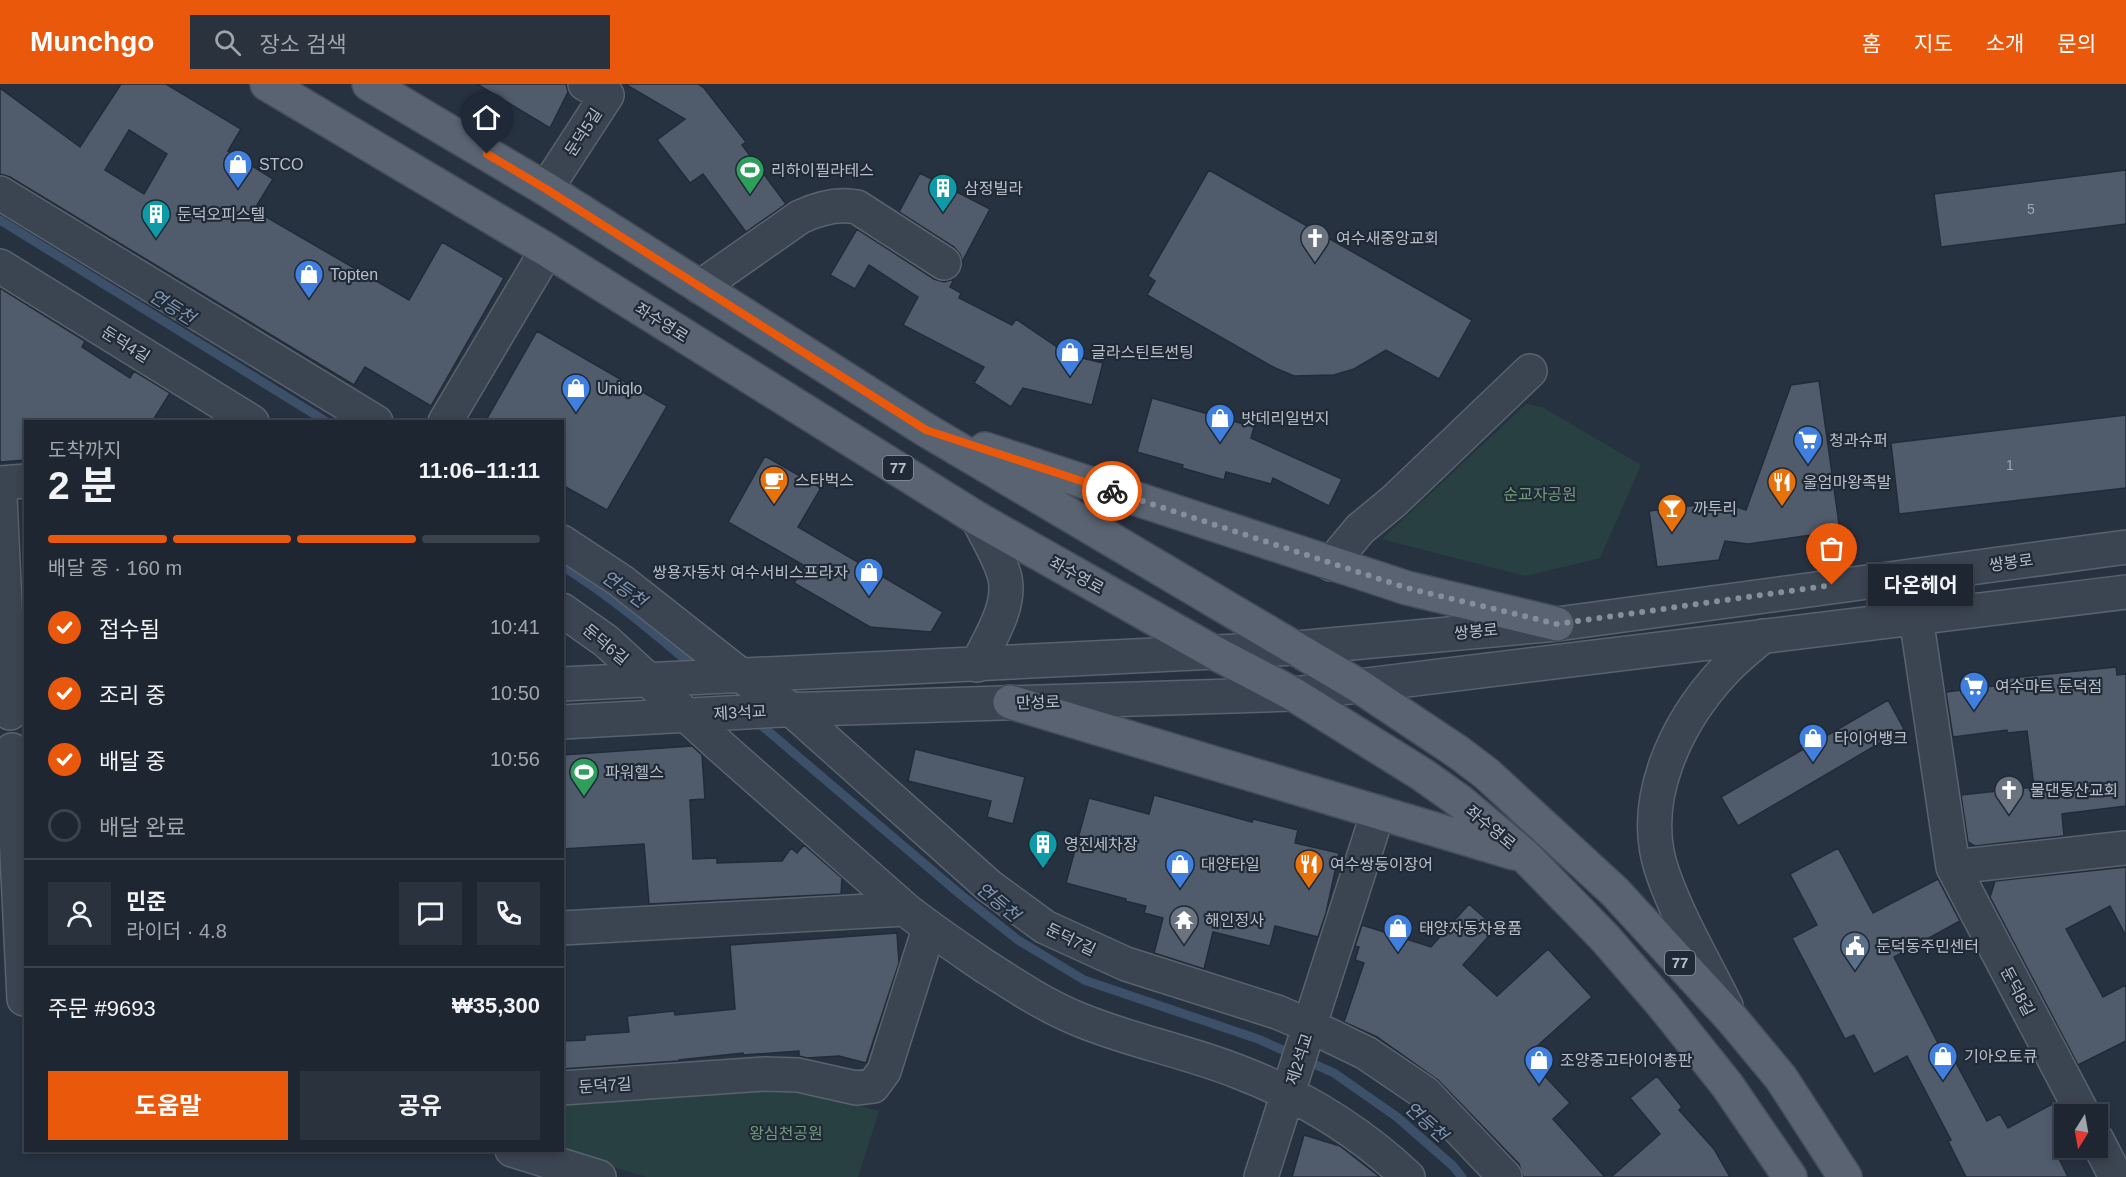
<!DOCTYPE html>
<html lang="ko">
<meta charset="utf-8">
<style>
body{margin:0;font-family:Arial,"Noto Sans KR",sans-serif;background:#2a323d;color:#f1f3f6;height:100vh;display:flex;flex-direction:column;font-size:22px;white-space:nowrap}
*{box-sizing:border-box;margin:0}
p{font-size:20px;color:#a0a5ab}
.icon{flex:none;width:33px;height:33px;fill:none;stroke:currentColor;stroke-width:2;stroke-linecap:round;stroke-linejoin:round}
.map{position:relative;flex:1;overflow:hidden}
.details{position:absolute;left:24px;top:336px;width:540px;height:732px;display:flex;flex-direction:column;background:#1d2631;border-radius:0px;box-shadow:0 3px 9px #0003,0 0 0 2px #3b434d}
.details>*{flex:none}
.needle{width:39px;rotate:191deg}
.tools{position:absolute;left:2054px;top:1020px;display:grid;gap:12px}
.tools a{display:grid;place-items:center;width:54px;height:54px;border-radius:0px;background:#1d2631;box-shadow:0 3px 9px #0003,0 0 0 2px #3b434d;font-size:30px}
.pin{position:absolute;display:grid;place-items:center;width:51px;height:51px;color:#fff;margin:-62px -26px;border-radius:50% 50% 50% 0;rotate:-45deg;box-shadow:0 0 6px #0007}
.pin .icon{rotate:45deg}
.courier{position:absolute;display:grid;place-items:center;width:60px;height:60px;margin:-30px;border:4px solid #ea580c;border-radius:50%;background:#fff;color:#222;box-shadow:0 2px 8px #0007}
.bubble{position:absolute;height:42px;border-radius:0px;background:#1d2631;box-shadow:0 3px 9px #0003,0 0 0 2px #3b434d;font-size:20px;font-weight:700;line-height:42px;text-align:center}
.head em{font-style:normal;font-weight:700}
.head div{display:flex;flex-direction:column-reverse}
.head{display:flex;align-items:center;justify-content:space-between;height:102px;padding:0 24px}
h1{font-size:39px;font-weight:700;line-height:45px}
.bar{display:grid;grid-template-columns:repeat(4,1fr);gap:9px 6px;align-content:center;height:72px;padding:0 24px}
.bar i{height:8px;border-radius:4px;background:#3b434d}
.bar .selected{background:#ea580c}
.bar p{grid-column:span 4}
.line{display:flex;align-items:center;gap:15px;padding:0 24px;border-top:2px solid #3b434d}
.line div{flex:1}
.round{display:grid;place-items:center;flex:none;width:63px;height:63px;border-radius:0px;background:#2a323d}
ol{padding:0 24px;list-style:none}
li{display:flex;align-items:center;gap:18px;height:66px}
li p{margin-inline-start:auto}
li .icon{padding:6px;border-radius:50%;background:#ea580c;color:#fff;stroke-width:4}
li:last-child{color:#a0a5ab}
li i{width:33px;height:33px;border:3px solid #3b434d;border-radius:50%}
.action{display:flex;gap:12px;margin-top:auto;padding:12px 24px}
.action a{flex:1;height:69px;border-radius:0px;background:#ea580c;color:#fff;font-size:24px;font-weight:700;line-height:69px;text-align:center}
.action a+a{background:#2a323d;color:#f1f3f6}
header{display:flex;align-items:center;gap:36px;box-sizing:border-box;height:84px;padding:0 30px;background:#ea580c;color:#fff}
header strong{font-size:28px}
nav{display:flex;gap:33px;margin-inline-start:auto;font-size:21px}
.search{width:420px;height:54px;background:#2a323d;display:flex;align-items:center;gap:15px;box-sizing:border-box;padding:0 21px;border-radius:0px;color:#a0a5ab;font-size:22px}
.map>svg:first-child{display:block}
</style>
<header>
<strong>Munchgo</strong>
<div class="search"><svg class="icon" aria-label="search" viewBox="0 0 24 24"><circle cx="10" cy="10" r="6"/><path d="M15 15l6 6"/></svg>장소 검색</div>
<nav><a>홈</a><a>지도</a><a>소개</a><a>문의</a></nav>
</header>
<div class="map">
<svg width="2126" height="1093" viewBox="0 0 2126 1093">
<rect width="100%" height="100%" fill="#273241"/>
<path fill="#294042" d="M1526,320L1542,323L1641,381L1600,474L1525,492L1382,455Z
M791,1003L879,1027L858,1093H647L557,1067L562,1066L563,1016Z"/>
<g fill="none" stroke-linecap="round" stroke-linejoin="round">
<path stroke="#3d5069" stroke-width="9" d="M0,136L327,338
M562,482C610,512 652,547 695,584
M755,636L961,811L1018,856L1084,896L1258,955L1334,989L1397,1033L1453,1082L1462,1093"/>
</g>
<path fill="#505b6c" stroke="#222b38" stroke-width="1.5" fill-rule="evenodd" d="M121,0H166L241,45L228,67L273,95L254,126L409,216L442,158L504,194L431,322L365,283L354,301L10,93L0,90V4L80,63ZM129,46L167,70L144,110L105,86Z
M477,0H566L568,8L550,44Z
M625,0H698L704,4L746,58L742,61L786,120L746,148L703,90L690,99L657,56L685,35Z
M1209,86L1472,236L1439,295L1386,266L1354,285L1334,291L1294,292L1275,284L1147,211L1155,197L1148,192Z
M2126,86V140L1941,163L1934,110Z
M920,89L990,125L962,178L960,170L954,163L899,128Z
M857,145L934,195L944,198L954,195L950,203L961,209L959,214L1012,241L1016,235L1069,271L1103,279L1092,321L1023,304L1011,323L974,299L984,283L903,241L918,213L869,181L855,205L830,191Z
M0,204L85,257L82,263L130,294L134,287L170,309L152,338H26V376L0,378Z
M537,247L667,322L607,426L562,401V338H485Z
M1819,297L1840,447L1748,460L1725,457L1719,476L1657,483L1649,427L1721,418L1746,426L1791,301Z
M1152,314L1254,343L1251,354L1342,395L1329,422L1273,394L1271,400L1226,388L1224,396L1182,384L1183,381L1137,368Z
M2126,331V404L1899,430L1891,359Z
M765,372L821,404L798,443L943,528L931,548L870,543L794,499L805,482L728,438Z
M2116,583L2117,591L2126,590V722L2062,730L2064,752L1975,762L1968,758L1961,711L2034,703L2027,647L2007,649V646L1953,653L1946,608L2001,601L2000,595Z
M1888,616L1904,645L1738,742L1721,713Z
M692,662L702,671L705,715L690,716L693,775L717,774V779L782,777L791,764L797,769L804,761L842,794L841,810L649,820L644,760L562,765V671Z
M915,665L1025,693L1013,740L987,733L991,717L908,697Z
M1154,711L1252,738L1253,735L1298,746L1295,759L1339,769L1326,829L1318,853L1275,842L1270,862L1213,848L1204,885L1154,869L1163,834L1144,829L1146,822L1125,817L1126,815L1066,799L1089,714L1149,730Z
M1838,764L1873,829L1938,795L1960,837L1894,873L1940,963L1946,960L1987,1037L2000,1030L2008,1044L2056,1018L2064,1034V1056L2053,1062L2068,1093H1966L1948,1057L1951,1056L1907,972L1874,990L1854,951L1845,955L1792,854L1817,841L1790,790Z
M2126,783V852L2110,822L2066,845L2103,913L2126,901V957L2078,981L1990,813L1995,797Z
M1469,820L1496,844L1463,881L1497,912L1548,865L1592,913L1526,972L1570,1019L1553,1035L1605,1093H1523L1519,1080L1438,996L1377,953L1344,938L1364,879L1355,876L1359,863L1355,862L1362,841L1431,863Z
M897,849L899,879L866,979L839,972L807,974L799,972V967L743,971V969L679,976V977L562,985L564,957L585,956V951L629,948L627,932L674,927L675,931L735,925L730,861Z
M1657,992L1682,1023L1679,1026L1714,1065L1730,1093H1611L1660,1050L1630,1014Z
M1304,1051L1340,1062L1380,1093H1292Z"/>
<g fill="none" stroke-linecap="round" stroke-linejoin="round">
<g stroke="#59626e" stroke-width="36">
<path id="minor" d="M546,105L607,11L585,0
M0,109L376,338
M0,182L252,338
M700,203L800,133C819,124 837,119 857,123L944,179
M445,338L547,166
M0,399L26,397
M0,413L10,629
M562,458L621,497L743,593L792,626L989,802L1045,843L1126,880L1277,928L1310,942L1366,969L1425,1009L1505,1093
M1331,480L1360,445L1394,417L1530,287
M562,526L606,557L719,661L905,825C930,845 957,863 983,881C1014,901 1044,921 1078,935C1130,957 1187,967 1239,988C1302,1012 1359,1047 1408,1093
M1916,533L1953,783L2083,1030
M977,581C989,555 1011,524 1005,494C1001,476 986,452 978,435
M562,600L1297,564L1557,540L2126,463
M562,638L782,626L1293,610L2126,508
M12,666L24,915
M1953,783L2126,764
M562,844L905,825
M1726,922C1705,879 1679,836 1663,790C1637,718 1676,638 1725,586C1736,574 1750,563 1763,552
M562,1004L765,990L798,991L856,1004L873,1002L884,987L929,845
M2097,1056L2116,1093
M512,1066L599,1093
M1261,1093L1378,728"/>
</g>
<g stroke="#454d5a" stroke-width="36">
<path id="major" d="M267,0L547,166L978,435L1217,570L1293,610L1423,691L1461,718L1525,772L1605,854L1663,921L1727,1001L1790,1093
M369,0L546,105L926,346L1359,602L1458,668L1487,690L1615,808L1732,935L1781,994L1845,1093
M985,365L1407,504L1557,540
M1010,618L1514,769"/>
</g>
<use href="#minor" stroke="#3b4451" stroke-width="33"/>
<use href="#major" stroke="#596371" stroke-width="33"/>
</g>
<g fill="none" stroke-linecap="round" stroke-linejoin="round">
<path stroke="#858e9b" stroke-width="6" stroke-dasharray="0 10.8" d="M1112,407L1407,504L1557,540L1832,501"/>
<path stroke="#ea580c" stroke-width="8" d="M487,70L546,105L926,346L1112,407"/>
</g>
<defs>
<g id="shop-pin" transform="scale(1.5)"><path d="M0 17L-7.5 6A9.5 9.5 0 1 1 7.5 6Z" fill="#3f7fe0" stroke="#202936"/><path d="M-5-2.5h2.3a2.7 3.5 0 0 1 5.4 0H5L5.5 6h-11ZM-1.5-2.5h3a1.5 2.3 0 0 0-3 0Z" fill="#fff"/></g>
<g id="stadium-pin" transform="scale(1.5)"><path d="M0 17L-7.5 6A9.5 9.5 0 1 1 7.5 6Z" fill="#2e9e5b" stroke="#202936"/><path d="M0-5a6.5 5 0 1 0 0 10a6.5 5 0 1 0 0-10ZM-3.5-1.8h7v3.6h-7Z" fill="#fff"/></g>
<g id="building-pin" transform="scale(1.5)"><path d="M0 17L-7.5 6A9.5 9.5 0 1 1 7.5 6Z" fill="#0f9aa8" stroke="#202936"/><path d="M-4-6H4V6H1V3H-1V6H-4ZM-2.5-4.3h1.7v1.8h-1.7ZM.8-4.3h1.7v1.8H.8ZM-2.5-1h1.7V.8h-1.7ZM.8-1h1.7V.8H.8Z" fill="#fff"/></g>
<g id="church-pin" transform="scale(1.5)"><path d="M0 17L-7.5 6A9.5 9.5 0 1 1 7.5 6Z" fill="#6b7280" stroke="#202936"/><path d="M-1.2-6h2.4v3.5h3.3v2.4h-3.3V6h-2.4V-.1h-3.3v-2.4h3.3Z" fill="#fff"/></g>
<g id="supermarket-pin" transform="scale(1.5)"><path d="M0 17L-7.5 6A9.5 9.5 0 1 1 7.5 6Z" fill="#3f7fe0" stroke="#202936"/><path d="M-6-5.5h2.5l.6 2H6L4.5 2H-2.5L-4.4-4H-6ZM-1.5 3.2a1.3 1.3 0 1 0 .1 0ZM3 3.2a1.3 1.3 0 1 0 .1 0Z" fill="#fff"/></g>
<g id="cafe-pin" transform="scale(1.5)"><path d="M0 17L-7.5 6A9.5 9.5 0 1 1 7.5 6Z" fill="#e8710a" stroke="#202936"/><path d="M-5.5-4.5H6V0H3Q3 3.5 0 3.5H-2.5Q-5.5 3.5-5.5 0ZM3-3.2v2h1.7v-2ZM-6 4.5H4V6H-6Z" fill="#fff"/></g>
<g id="restaurant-pin" transform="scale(1.5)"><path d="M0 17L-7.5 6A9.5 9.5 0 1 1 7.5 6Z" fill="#e8710a" stroke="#202936"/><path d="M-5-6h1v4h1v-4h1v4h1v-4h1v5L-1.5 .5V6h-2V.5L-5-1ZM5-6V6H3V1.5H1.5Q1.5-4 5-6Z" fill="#fff"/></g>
<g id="bar-pin" transform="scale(1.5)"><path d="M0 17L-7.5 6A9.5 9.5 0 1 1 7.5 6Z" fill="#e8710a" stroke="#202936"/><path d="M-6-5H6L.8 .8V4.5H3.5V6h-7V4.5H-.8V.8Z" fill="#fff"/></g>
<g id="temple-pin" transform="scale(1.5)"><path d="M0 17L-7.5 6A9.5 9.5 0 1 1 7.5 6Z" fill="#6b7280" stroke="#202936"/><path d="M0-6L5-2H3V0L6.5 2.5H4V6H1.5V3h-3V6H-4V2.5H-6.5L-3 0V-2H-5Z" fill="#fff"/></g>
<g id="civic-pin" transform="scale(1.5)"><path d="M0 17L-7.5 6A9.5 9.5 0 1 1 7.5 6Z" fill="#5c6f8a" stroke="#202936"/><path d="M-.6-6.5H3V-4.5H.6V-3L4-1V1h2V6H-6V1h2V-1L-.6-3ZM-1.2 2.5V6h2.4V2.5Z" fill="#fff"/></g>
</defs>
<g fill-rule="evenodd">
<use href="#shop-pin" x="238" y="80"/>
<use href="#stadium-pin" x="750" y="86"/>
<use href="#building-pin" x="943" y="104"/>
<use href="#building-pin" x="156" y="130"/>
<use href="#church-pin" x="1315" y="154"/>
<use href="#shop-pin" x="309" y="190"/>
<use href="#shop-pin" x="1070" y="268"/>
<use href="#shop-pin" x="576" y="304"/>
<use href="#shop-pin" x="1220" y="334"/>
<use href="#supermarket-pin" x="1808" y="356"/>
<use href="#cafe-pin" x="774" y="396"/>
<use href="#restaurant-pin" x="1782" y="398"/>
<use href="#bar-pin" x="1672" y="424"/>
<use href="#shop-pin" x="869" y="488"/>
<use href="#supermarket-pin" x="1974" y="602"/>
<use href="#shop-pin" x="1813" y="654"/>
<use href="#stadium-pin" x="584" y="688"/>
<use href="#church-pin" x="2009" y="706"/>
<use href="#building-pin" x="1043" y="760"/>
<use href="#shop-pin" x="1180" y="780"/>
<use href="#restaurant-pin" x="1309" y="780"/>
<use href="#temple-pin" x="1184" y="836"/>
<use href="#shop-pin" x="1398" y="844"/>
<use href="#civic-pin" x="1855" y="862"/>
<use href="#shop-pin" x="1943" y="972"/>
<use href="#shop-pin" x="1539" y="976"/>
</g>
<g text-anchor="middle" stroke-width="4.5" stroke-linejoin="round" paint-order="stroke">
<g font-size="14" fill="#9ea6b3">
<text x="2031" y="130">5</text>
<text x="2010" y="386">1</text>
</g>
<g fill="#202936" stroke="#8a929e" stroke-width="1.5">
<rect x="883" y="372" width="30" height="24" rx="4.5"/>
<rect x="1665" y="867" width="30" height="24" rx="4.5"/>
</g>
<g font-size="15" font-weight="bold" fill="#b8bfcb">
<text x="898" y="389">77</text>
<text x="1680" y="884">77</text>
</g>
<g font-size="16" fill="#b8bfcb" stroke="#202936">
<text transform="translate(583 48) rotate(-57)" y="6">둔덕5길</text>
<text transform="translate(662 238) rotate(32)" y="6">좌수영로</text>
<text transform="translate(126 260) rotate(32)" y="6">둔덕4길</text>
<text transform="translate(2011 478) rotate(-8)" y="6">쌍봉로</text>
<text transform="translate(1077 491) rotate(29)" y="6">좌수영로</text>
<text transform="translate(1476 547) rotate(-5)" y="6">쌍봉로</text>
<text transform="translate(606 560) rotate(40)" y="6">둔덕6길</text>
<text transform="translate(1038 618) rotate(-2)" y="6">만성로</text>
<text transform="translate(740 628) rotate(-3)" y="6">제3석교</text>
<text transform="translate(1491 743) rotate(40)" y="6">좌수영로</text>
<text transform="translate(1071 855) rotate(26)" y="6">둔덕7길</text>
<text transform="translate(2018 907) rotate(62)" y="6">둔덕8길</text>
<text transform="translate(1299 975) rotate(-72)" y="6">제2석교</text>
<text transform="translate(605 1001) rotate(-4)" y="6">둔덕7길</text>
</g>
<g font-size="16" fill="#b8bfcb" stroke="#202936" text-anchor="start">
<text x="259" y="86">STCO</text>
<text x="771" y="92">리하이필라테스</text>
<text x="964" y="110">삼정빌라</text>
<text x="177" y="136">둔덕오피스텔</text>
<text x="1336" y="160">여수새중앙교회</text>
<text x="330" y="196">Topten</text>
<text x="1091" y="274">글라스틴트썬팅</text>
<text x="597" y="310">Uniqlo</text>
<text x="1241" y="340">밧데리일번지</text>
<text x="1829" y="362">청과슈퍼</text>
<text x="795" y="402">스타벅스</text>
<text x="1803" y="404">울엄마왕족발</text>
<text x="1693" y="430">까투리</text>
<text x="848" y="494" text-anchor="end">쌍용자동차 여수서비스프라자</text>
<text x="1995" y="608">여수마트 둔덕점</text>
<text x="1834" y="660">타이어뱅크</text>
<text x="605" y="694">파워헬스</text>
<text x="2030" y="712">물댄동산교회</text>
<text x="1064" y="766">영진세차장</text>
<text x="1201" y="786">대양타일</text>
<text x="1330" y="786">여수쌍둥이장어</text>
<text x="1205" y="842">해인정사</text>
<text x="1419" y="850">태양자동차용품</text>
<text x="1876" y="868">둔덕동주민센터</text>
<text x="1964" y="978">기아오토큐</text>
<text x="1560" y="982">조양중고타이어총판</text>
</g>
<g font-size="16" fill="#6f9b79" stroke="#202936">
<text x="1540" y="416">순교자공원</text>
<text x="786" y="1055">왕심천공원</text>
</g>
<g font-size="18" font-style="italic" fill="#8096b2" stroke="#202936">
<text transform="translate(172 223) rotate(32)" y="6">연등천</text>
<text transform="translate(624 505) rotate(35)" y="6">연등천</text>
<text transform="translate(998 818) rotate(40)" y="6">연등천</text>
<text transform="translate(1426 1038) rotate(42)" y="6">연등천</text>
</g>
</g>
</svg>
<div class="tools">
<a><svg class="needle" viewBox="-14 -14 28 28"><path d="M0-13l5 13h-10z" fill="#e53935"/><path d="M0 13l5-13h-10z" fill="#a0a5ab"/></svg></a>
</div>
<div class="pin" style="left:1832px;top:501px;background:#ea580c"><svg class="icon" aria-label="bag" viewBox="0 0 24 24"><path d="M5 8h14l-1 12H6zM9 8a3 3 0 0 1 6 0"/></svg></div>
<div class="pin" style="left:487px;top:70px;background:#1f2937"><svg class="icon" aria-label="home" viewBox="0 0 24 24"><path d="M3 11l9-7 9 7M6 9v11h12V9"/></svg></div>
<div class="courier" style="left:1112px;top:407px"><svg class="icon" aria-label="bike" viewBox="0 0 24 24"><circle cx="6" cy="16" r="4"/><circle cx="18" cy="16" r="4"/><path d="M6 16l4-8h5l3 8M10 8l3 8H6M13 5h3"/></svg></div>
<div class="bubble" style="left:1868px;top:480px;width:105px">다온헤어</div>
<section class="details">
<div class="head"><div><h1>2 분</h1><p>도착까지</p></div><em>11:06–11:11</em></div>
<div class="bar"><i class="selected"></i><i class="selected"></i><i class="selected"></i><i></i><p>배달 중 · 160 m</p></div>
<ol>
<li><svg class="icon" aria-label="check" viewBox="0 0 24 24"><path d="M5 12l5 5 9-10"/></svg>접수됨<p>10:41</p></li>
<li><svg class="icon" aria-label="check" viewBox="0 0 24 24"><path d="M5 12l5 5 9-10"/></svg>조리 중<p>10:50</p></li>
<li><svg class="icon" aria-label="check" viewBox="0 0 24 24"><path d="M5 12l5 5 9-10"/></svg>배달 중<p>10:56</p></li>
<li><i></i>배달 완료</li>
</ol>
<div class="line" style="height:108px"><a class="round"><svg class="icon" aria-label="person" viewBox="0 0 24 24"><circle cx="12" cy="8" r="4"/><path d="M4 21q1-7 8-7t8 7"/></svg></a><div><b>민준</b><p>라이더 · 4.8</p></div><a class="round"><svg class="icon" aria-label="chat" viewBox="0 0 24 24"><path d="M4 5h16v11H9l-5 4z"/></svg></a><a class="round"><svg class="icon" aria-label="phone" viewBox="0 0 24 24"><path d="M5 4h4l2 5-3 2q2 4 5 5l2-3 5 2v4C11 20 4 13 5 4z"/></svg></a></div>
<div class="line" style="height:78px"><div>주문 #9693</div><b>₩35,300</b></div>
<div class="action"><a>도움말</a><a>공유</a></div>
</section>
</div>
